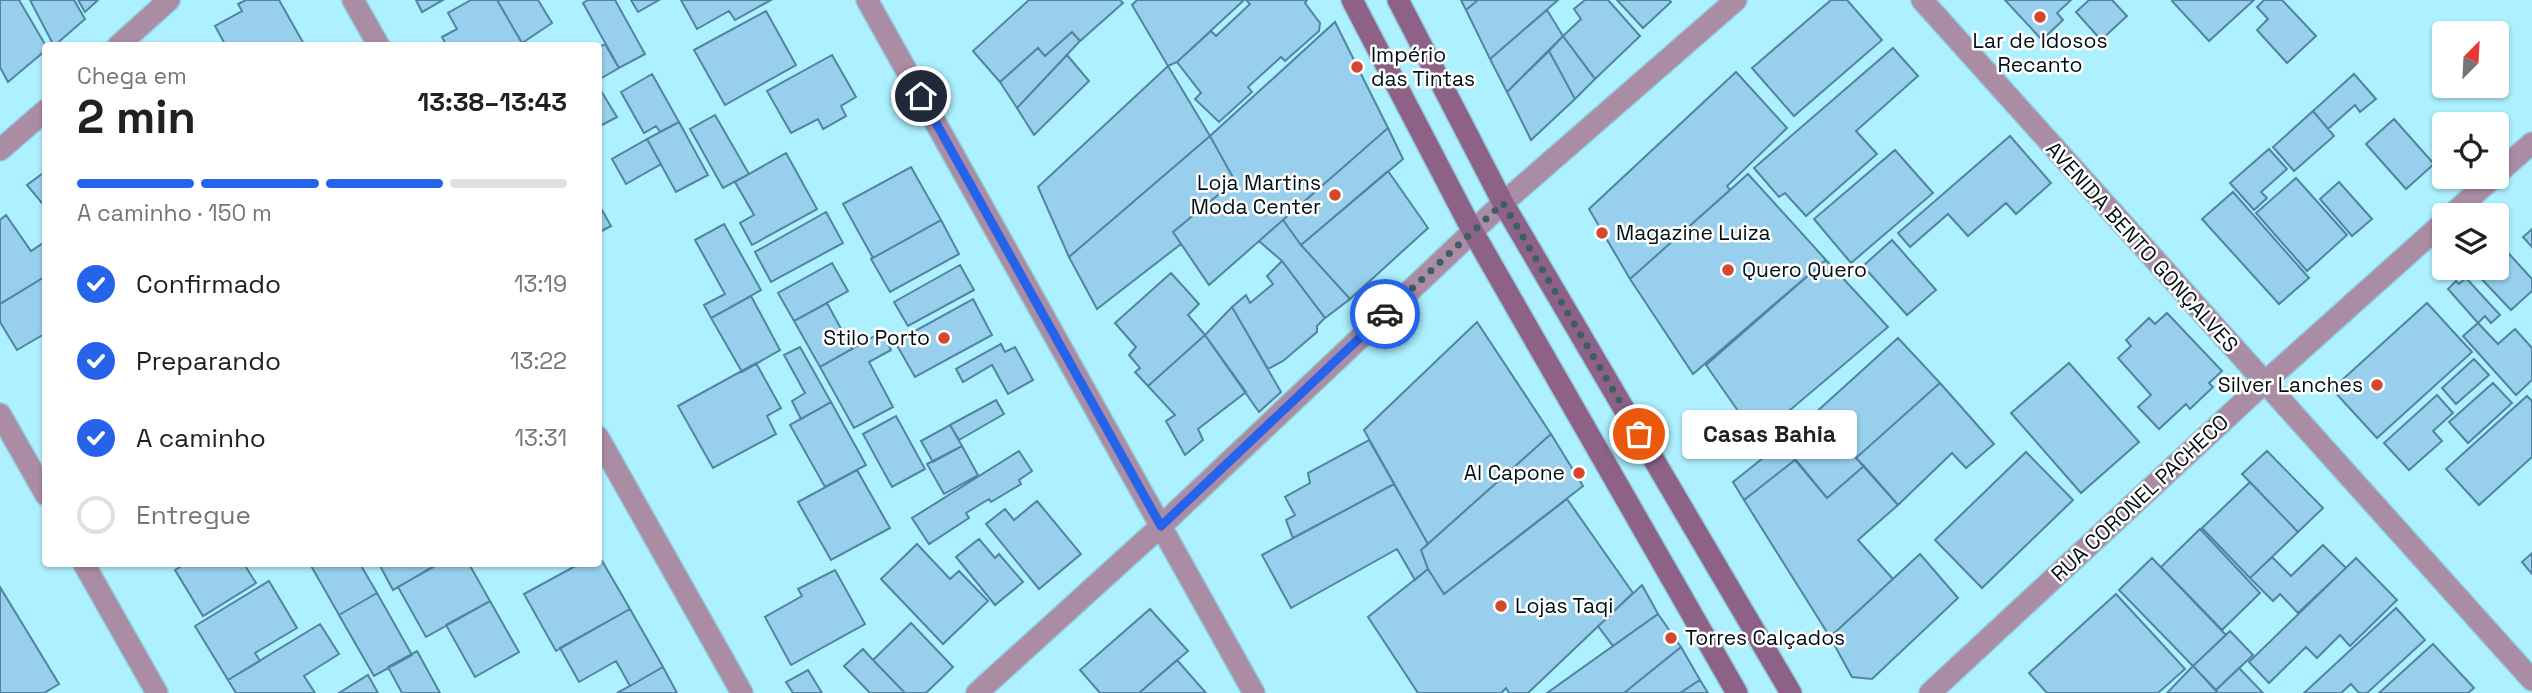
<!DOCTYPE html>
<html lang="pt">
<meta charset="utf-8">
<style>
body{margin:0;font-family:"Space Grotesk",sans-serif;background:#f6f6f6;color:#202124;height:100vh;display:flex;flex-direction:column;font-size:26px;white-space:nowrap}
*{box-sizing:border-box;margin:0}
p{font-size:23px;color:#757577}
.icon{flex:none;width:38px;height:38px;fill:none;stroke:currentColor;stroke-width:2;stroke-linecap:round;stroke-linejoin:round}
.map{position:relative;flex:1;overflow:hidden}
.drawer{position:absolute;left:42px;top:42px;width:560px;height:525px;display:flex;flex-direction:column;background:#fff;border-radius:7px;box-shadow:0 2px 5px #0004}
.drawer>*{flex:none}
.needle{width:46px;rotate:24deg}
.fabs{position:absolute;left:2432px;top:21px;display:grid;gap:14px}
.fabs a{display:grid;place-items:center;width:77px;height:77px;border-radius:7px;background:#fff;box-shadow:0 2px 5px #0004;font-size:35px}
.pin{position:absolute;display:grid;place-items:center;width:60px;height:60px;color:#fff;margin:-30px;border:4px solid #fff;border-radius:50%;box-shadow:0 2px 7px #0007}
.courier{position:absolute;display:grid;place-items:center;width:70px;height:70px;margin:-35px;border:5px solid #2563eb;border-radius:50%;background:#fff;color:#222;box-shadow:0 2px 9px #0007}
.bubble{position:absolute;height:49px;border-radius:7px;background:#fff;box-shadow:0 2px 5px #0004;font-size:23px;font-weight:700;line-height:49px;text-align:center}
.summary em{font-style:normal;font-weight:700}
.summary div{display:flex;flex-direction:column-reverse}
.summary{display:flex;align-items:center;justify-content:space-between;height:119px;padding:0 35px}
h1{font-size:46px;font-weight:700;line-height:52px}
.bar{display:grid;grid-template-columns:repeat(4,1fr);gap:10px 7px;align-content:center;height:84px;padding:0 35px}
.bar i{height:9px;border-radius:5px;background:#e0e0e0}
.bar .active{background:#2563eb}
.bar p{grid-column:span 4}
ol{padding:0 35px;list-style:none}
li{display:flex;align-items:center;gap:21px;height:77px}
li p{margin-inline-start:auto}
li .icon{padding:7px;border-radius:50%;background:#2563eb;color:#fff;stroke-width:4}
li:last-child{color:#757577}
li i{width:38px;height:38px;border:4px solid #e0e0e0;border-radius:50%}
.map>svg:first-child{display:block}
</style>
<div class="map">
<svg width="2532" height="693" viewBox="0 0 2532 693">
<rect width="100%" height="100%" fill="#adf0ff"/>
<path fill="#98cfed" stroke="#5084a0" stroke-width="2" d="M0,0H19L46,46V50L8,82L0,67Z
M30,0H74L85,19L54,46Z
M78,0H98L85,12Z
M246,0H279L305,46H226L215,26L242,11L238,4Z
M416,0H443L422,12Z
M471,0H497L522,43L517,46H447L442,37L457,29L448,13Z
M497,0H538L552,23L522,43Z
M588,0H615L645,54L619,68L583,3Z
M631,0H659L638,12Z
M681,0H771L735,20L729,11L697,29Z
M1029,0H1120L1123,3L1080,41L1072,32L1045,56L1038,48L1000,82L973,51Z
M1137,0H1244L1177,62L1168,66L1132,5Z
M1246,0H1307L1305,3L1320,23L1319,31L1285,61L1281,57L1248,87L1252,92L1219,122L1195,99L1201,93L1177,62L1211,31L1216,36L1250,4Z
M1461,0H1478L1466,10Z
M1478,0H1558L1490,59L1466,10Z
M1585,0H1608L1640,36L1595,79L1563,36L1581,19L1574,9Z
M1617,0H1669L1671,2L1643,28Z
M1831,0H1847L1882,40L1794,116L1752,68Z
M2005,0H2071L2057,13L2063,20L2042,40Z
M2089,0H2112L2127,16L2101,40L2076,12Z
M2173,0H2254L2209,41L2172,1Z
M2264,0H2282L2316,36L2287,63L2257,30L2268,19L2257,7Z
M1547,10L1563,36L1507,92L1490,59Z
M766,11L796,65L725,105L694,50Z
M1335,22L1388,128L1209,285L1173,232L1235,181L1210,136Z
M1072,32L1080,41L1017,108L1000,82L1038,48L1045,56Z
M1563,36L1595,79L1575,99L1549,51Z
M605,44L619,68L598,80V48Z
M1893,48L1918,76L1856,131L1877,154L1806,216L1785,193L1779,197L1754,168Z
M1549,51L1575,99L1531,140L1507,92Z
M832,55L856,97L841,106L846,116L823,129L818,119L791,133L767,91Z
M1067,55L1089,81L1034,135L1017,108Z
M1168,66L1210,136L1069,257L1038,187Z
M1736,72L1787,128L1727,186L1730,190L1630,279L1589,209Z
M652,74L679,122L660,132L656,126L644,133L621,92Z
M2354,74L2376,99L2360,112L2355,105L2328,129L2313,111Z
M598,86L617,117L598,127Z
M2313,111L2334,136L2294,171L2273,147Z
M715,115L749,174L723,188L690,129Z
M2394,119L2434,164L2406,189L2366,144Z
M679,122L708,175L676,192L647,139Z
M1388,128L1403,159L1301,245L1283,220Z
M1210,136L1235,181L1173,232L1181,244L1097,309L1069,257Z
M2010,136L2051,183L2016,214L2006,203L1968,236L1948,214L1910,247L1898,233Z
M647,139L661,164L626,184L612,159Z
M2269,149L2287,169L2261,192L2267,198L2254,210L2230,183Z
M1895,150L1933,193L1851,263L1814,219Z
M786,153L817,209L752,245L740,223L754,215L735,182Z
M911,167L941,220L873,258L843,204Z
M46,171V208L27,185Z
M1388,171L1428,228L1350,299L1301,245Z
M1748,174L1826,260L1693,374L1630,279Z
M2296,178L2347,235L2307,271L2256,213Z
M2339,182L2372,219L2352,236L2320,199Z
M2233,192L2309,278L2279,304L2202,219Z
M598,203L611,226L598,233Z
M826,212L843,243L771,282L755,252Z
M6,215L31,251L46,241V276L0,304V220Z
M941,220L959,254L890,292L871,259Z
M1283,220L1301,245L1350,299L1325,318L1282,261L1259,241Z
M724,224L761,290L711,318L704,305L725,294L695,240Z
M2532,229V247L2523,237Z
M1892,240L1936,290L1907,315L1863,266Z
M2501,245L2532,279V291L2511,310L2473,270L2497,268V248Z
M1826,260L1888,327L1757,438L1706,365Z
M1282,261L1325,318L1317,326V332L1283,361L1268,369L1232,307L1246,295L1250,303L1273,284L1267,276Z
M832,263L848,291L794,321L778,293Z
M960,265L974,290L908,326L894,302Z
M1171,273L1199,304L1188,315L1205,335L1148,386L1135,372L1140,368L1129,355L1136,347L1115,323Z
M46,276V333L17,350L0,322V304Z
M2466,278L2500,315L2491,323L2485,316L2478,323L2448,289L2456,281L2459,284Z
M751,296L780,350L742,372L711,318Z
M973,299L992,335L915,377L895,342Z
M827,303L852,349L820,367L794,321Z
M2427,303L2472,352L2377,438L2332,389Z
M1232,307L1281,392L1259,412L1205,335Z
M2167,313L2222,371L2209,383L2213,387L2190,409L2186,404L2159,429L2138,407L2151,395L2118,358L2131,346L2126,340L2149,318L2155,324Z
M1477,322L1551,434L1428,544L1364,430Z
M2478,323L2498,344L2515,329L2532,348V380L2516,395L2463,336Z
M882,332L891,350L869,362L893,407L854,428L820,367Z
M1205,335L1246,392L1198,429L1203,440L1185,455L1166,421L1175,415L1148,386Z
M1898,338L1940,383L1856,458L1864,466L1827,498L1782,443Z
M1001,344L1005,352L1015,347L1033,380L1008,394L992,365L963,382L956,369Z
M800,347L831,402L801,419L792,401L805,393L784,355Z
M2474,359L2489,375L2456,404L2442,388Z
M756,363L781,408L767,416L776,434L713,468L678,406Z
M2069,363L2139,442L2081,493L2011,413Z
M1940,383L1994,444L1966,468L1952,453L1898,505L1856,458Z
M2493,383L2512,403L2468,443L2449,422Z
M2437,395L2453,413L2433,431L2442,441L2409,470L2384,443Z
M2527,396L2532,401V457L2479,505L2446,469Z
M996,400L1004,414L959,440L950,425Z
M831,402L866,465L825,487L790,425Z
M896,416L925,469L892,487L863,434Z
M950,425L962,446L933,462L921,441Z
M1551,434L1583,486L1444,594L1428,569L1421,550Z
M1369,440L1394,484L1293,538L1286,520L1295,515L1285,497L1310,483L1308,473Z
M1782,443L1795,460L1744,500L1733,482Z
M962,446L978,475L944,494L927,464Z
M1019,451L1032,471L1019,480L1021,484L991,502L989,499L966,513L969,518L929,544L912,518Z
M2267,451L2323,508L2298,532L2242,474Z
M2026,452L2073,500L1982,588L1935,540Z
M1795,460L1827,498L1864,466L1898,505L1858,540L1893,579L1830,637L1744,500Z
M857,470L890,528L831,560L798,502Z
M2250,482L2298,532L2250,578L2202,528Z
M1394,484L1428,544L1421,550L1428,569L1415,580L1397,549L1291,608L1262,555Z
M1567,499L1633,593L1528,693H1509L1506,688L1501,693H1418L1368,617L1428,569L1444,594Z
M1037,501L1081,554L1039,589L986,524L1005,509L1014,520Z
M2200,529L2260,593L2222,630L2161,567Z
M979,539L995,558L999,554L1023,582L995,605L956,557Z
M917,544L950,579L959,571L988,601L943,644L881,579Z
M2323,545L2346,568L2298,613L2280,594L2273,601L2250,578L2272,557L2291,576Z
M2532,553V574L2522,562Z
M598,554L630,609L556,651L524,594L579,564H598Z
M1920,554L1958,598L1872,679L1852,677L1830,637Z
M2152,558L2226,635L2193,666L2119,590Z
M2356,558L2397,600L2350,646L2340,635L2317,658L2306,647L2269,683L2249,662Z
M185,564H244L256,583L203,616L175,570Z
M310,564H360L377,593L339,615Z
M379,564H433L434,566L393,590Z
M439,564H469L490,601L426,637L398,587Z
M835,570L865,624L791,665L765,617L802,596L798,589Z
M269,581L297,628L255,653L260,661L228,680L195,626Z
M1642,585L1658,614L1613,646L1598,626Z
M0,587L59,684L44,693H0Z
M377,593L412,655L374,676L339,615Z
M2116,594L2185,669L2158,693H2047L2029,673Z
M490,601L519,652L475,677L446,625Z
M2396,608L2425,640L2367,693H2359L2351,684L2341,693H2304Z
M630,609L663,667L630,686L616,661L579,682L560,648Z
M1150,609L1188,651L1139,693H1100L1080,670Z
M1658,614L1681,647L1624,693H1547Z
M911,623L953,667L926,693H905L873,660Z
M320,624L339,654L304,676L315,693H236L228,680Z
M2230,631L2253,655L2216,690L2193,666Z
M2433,644L2474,688L2468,693H2379Z
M1681,647L1700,680L1680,693H1624Z
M863,649L873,660L905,693H870L844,666Z
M417,651L440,693H402L388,667Z
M1177,660L1206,693H1139Z
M2193,666L2218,693H2167Z
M663,667L677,693H617L630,686Z
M2239,668L2263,693H2218L2216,690Z
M808,670L822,693H793L786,682Z
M368,675L378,693H339Z
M1700,680L1708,693H1680Z"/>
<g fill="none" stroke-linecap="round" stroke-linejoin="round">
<g stroke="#91ccd9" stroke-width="24">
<path id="street" d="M353,0L379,46
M867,0L1254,693
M1922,0L2532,680
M118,46L169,0
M0,150L46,110
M2497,174L2532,143
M2451,215L2494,177
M0,414L46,495
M598,437L742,693
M84,564L157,693
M977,693L1161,526L1503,203L1736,0
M1930,693L2264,383L2445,221"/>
</g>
<g stroke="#91ccd9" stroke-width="24">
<path id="secondary" d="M1352,0L1473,232L1737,693
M1398,0L1503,203L1791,693"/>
</g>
<use href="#street" stroke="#ab8ca5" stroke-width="21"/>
<use href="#secondary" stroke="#8e6287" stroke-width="21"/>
</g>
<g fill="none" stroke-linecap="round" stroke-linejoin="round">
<path stroke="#3d5e66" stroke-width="7" stroke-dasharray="0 12.6" d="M1385,314L1503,203L1639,434"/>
<path stroke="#2563eb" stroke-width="9" d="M921,96L1161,526L1385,314"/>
</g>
<g fill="#d3472d" stroke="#fff" stroke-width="2.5">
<circle cx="2040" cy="17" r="7"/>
<circle cx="1357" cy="67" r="7"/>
<circle cx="1335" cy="195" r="7"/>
<circle cx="1602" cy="233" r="7"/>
<circle cx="1728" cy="270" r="7"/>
<circle cx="944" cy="338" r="7"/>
<circle cx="2377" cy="385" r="7"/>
<circle cx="1579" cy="473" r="7"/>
<circle cx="1501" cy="606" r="7"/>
<circle cx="1671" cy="638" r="7"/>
</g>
<g text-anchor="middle" stroke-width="5" stroke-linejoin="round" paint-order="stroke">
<g font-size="21" fill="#000f14" stroke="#fff" text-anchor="start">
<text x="2040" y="48" text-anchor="middle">Lar de Idosos<tspan x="2040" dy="24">Recanto</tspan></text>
<text x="1371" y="62">Império<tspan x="1371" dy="24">das Tintas</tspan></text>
<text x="1321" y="190" text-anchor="end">Loja Martins<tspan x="1321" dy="24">Moda Center</tspan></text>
<text x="1616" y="240">Magazine Luiza</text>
<text x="1742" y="277">Quero Quero</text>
<text x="930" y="345" text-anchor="end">Stilo Porto</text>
<text x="2363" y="392" text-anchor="end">Silver Lanches</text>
<text x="1565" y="480" text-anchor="end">Al Capone</text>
<text x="1515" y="613">Lojas Taqi</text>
<text x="1685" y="645">Torres Calçados</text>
</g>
<g font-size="21" fill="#000f14" stroke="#fff">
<text transform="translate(2142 247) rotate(48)" y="7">AVENIDA BENTO GONÇALVES</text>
<text transform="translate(2140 498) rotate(-43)" y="7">RUA CORONEL PACHECO</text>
</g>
</g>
</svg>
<div class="fabs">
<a><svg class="needle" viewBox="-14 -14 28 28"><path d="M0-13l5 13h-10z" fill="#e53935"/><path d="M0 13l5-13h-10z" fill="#757577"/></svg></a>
<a><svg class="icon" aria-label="locate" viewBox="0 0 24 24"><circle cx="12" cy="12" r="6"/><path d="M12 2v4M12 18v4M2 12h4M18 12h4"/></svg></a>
<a><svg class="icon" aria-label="layers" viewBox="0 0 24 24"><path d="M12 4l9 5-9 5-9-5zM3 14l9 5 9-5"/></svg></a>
</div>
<div class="pin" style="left:1639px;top:434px;background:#ea580c"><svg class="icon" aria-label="bag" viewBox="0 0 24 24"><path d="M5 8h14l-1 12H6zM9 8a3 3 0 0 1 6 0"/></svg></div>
<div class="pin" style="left:921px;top:96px;background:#1f2937"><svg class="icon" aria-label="home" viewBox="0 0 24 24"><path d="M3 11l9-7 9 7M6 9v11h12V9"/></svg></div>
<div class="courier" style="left:1385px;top:314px"><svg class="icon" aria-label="car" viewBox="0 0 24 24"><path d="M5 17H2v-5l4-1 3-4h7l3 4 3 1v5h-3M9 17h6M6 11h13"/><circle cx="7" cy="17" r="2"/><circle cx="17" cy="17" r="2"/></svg></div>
<div class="bubble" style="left:1682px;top:410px;width:175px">Casas Bahia</div>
<section class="drawer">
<div class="summary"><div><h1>2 min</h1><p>Chega em</p></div><em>13:38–13:43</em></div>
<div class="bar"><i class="active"></i><i class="active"></i><i class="active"></i><i></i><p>A caminho · 150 m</p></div>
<ol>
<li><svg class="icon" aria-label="check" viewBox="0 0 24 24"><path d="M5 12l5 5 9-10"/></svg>Confirmado<p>13:19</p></li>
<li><svg class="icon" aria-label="check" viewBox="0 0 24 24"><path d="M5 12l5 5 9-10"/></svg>Preparando<p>13:22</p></li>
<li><svg class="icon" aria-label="check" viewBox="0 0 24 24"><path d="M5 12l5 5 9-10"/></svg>A caminho<p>13:31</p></li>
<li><i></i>Entregue</li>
</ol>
</section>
</div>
